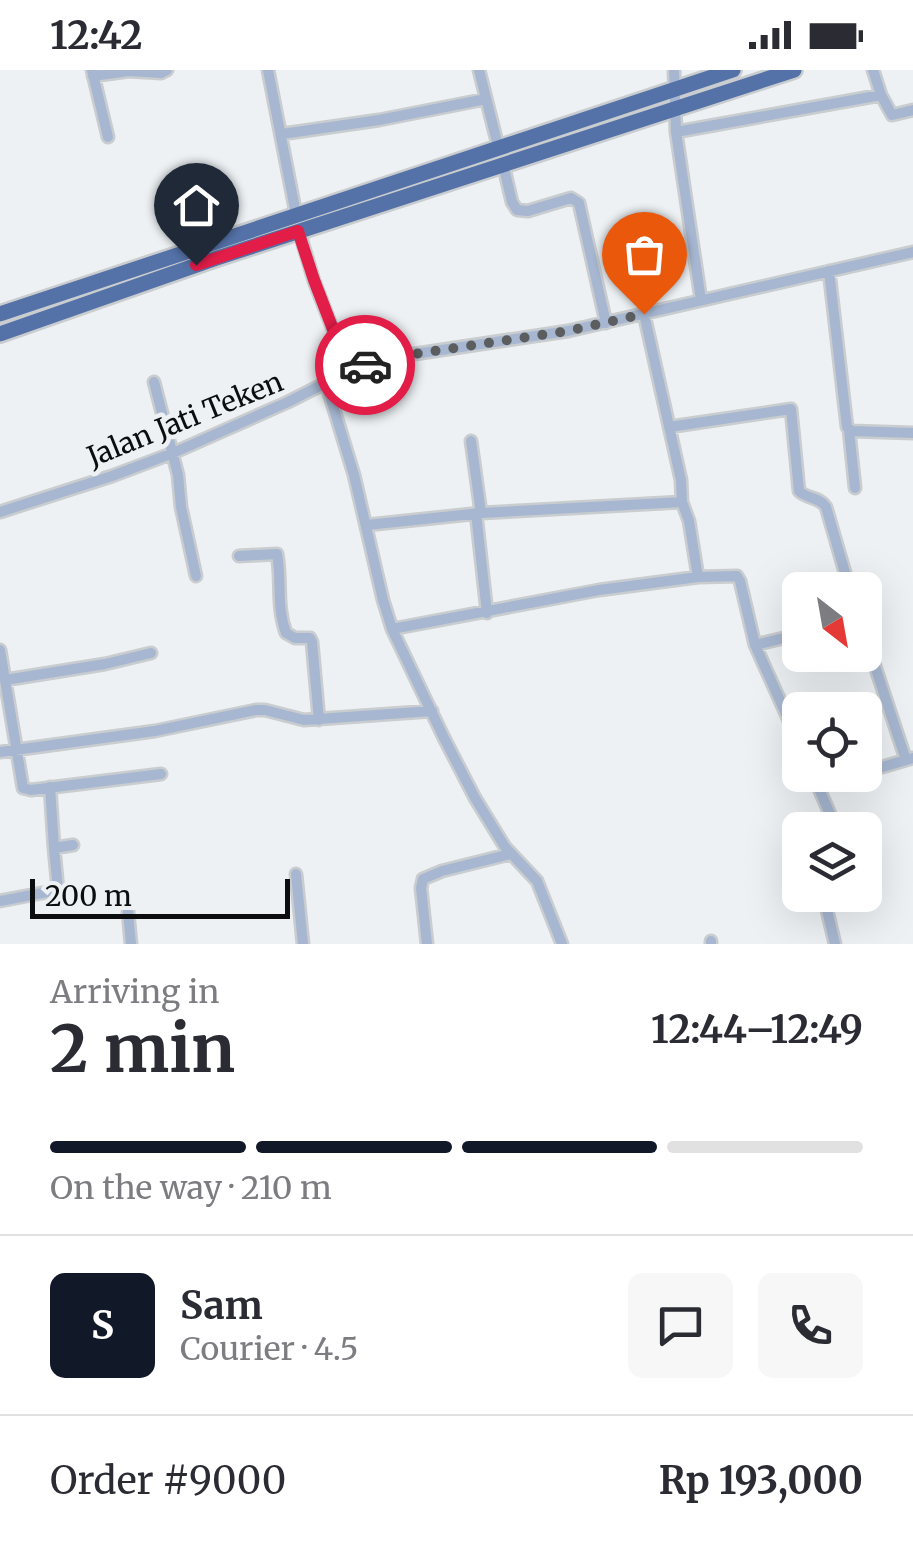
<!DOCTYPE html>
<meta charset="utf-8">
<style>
body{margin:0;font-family:Merriweather,serif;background:#f7f7f7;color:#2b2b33;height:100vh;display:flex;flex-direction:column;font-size:38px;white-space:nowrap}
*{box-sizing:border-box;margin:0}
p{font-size:32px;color:#7c7c81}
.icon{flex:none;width:55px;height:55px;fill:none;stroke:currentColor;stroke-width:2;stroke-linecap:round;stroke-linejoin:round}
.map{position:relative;height:874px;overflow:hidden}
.sheet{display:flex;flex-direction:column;background:#fff;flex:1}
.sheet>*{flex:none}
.needle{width:65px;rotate:149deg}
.fabs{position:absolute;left:782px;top:502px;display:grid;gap:20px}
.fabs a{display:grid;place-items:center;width:100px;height:100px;border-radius:15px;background:#fff;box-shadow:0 10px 40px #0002;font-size:50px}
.scale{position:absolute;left:30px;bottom:25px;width:260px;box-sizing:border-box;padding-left:10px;border:5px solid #0c0d0e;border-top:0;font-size:28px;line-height:35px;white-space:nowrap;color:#0c0d0e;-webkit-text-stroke:8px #edf1f4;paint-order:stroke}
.pin{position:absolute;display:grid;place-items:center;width:85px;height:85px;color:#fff;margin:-102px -42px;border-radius:50% 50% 50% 0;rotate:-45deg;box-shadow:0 0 10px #0007}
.pin .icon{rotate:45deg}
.courier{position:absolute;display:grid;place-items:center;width:100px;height:100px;margin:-50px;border:8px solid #e11d48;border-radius:50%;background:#fff;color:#222;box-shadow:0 2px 12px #0007}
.head em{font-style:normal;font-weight:700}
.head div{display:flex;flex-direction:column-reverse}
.head{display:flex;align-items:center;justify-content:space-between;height:170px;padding:0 50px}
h1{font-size:65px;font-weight:700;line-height:75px}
.bar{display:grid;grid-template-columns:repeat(4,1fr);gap:15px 10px;align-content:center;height:120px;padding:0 50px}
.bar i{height:12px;border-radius:8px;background:#e1e1e2}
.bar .on{background:#111827}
.bar p{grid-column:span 4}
.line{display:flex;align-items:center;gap:25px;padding:0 50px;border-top:2px solid #e1e1e2}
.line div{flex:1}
.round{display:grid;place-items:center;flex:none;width:105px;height:105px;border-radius:15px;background:#f7f7f7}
.status{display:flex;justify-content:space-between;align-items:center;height:70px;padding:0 50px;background:#fff;direction:ltr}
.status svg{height:28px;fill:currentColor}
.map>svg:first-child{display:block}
</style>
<div class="status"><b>12:42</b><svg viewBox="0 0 49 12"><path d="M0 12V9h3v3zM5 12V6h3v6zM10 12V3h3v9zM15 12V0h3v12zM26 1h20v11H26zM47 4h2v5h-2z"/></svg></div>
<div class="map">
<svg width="913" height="874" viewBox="0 0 913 874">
<rect width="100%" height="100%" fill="#edf1f4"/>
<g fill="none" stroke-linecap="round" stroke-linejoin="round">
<g stroke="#c9cdcf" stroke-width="15">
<path id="minor" d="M92,0L108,67
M268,0L296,144
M479,0L498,76
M674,0L676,62L701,230
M873,0L881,25L892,45L913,40
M93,6L129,1L161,3L167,0
M676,62L881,25
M282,64L379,50L486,29
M503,94L512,132L517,140L528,141L571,128L579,133L606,253
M299,161L314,211L349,301
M829,201L847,357L852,361L913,363
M154,312L178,405L181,437L196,506
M326,313L354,405L383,530L392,559L444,668L475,728L505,777L537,811L562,874
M669,357L791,339L799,421C807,429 820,427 826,437L850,520
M849,360L855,418
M471,371L481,443
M682,432L689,451L698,507
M0,442L112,406L173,383L288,332L349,301L369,294L408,285L568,261L913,182
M476,443L487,543
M367,455L481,443L682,432L681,410L644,244
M239,486L277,484C282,510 276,536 286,563L295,568H310L312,572L319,650
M392,559L599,520L698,507L737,506L740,511L755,575L800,675
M865,566L906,690
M755,575L800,564
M0,580L23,718L31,720L161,704
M5,610L105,594L151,583
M0,682L155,661L256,640H265L304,650L432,641
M865,702L913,688
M813,705L837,760
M819,715L854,705
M50,717L54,778L73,775
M296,804L303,874
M833,825L826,836L835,874
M0,831L58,820L54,778
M128,842L131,874
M711,871V874
M427,874L421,818L423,809L442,801L510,784"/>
</g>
<g stroke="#c9cdcf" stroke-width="20">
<path id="highway" d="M0,244L733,0
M0,264L217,188L794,0"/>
</g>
<use href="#minor" stroke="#a7b7d1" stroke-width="10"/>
<use href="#highway" stroke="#5472a8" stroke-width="15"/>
</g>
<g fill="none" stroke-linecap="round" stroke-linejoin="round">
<path stroke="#5b5d5e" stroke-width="10" stroke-dasharray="0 18" d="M365,295L408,285L568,261L644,244"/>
<path stroke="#e11d48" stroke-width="12" d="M196,195L298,161L314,210L349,301L365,295"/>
</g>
<g text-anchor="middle" stroke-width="9" stroke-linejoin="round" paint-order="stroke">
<g font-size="28" fill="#0c0d0e" stroke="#edf1f4">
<text transform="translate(185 349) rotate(-22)" y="10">Jalan Jati Teken</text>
</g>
</g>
</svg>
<div class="fabs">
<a><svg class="needle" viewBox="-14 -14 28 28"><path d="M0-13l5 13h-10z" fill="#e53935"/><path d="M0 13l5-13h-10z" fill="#7c7c81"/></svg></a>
<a><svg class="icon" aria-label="locate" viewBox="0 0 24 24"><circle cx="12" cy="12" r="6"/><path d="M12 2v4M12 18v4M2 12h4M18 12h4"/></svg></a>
<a><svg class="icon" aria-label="layers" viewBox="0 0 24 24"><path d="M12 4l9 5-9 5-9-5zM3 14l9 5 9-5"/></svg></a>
</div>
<div class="scale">200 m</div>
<div class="pin" style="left:644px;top:244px;background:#ea580c"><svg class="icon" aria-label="bag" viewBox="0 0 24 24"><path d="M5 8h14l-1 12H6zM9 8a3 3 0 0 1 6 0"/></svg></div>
<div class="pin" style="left:196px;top:195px;background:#1f2937"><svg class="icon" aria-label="home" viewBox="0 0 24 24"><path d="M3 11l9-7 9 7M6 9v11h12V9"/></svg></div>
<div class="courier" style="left:365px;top:295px"><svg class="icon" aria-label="car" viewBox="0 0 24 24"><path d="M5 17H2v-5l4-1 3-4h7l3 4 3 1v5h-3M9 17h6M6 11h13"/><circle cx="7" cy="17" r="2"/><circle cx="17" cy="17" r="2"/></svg></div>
</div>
<section class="sheet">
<div class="head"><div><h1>2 min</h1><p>Arriving in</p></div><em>12:44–12:49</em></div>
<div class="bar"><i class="on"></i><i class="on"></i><i class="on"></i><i></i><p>On the way · 210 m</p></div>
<div class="line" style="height:180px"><b class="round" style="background:#111827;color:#fff">S</b><div><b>Sam</b><p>Courier · 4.5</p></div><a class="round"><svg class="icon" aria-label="chat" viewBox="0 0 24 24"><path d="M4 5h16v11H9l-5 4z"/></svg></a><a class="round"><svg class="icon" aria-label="phone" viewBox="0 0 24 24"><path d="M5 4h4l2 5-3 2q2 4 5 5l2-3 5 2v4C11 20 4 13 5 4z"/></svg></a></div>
<div class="line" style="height:130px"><div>Order #9000</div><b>Rp 193,000</b></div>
</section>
